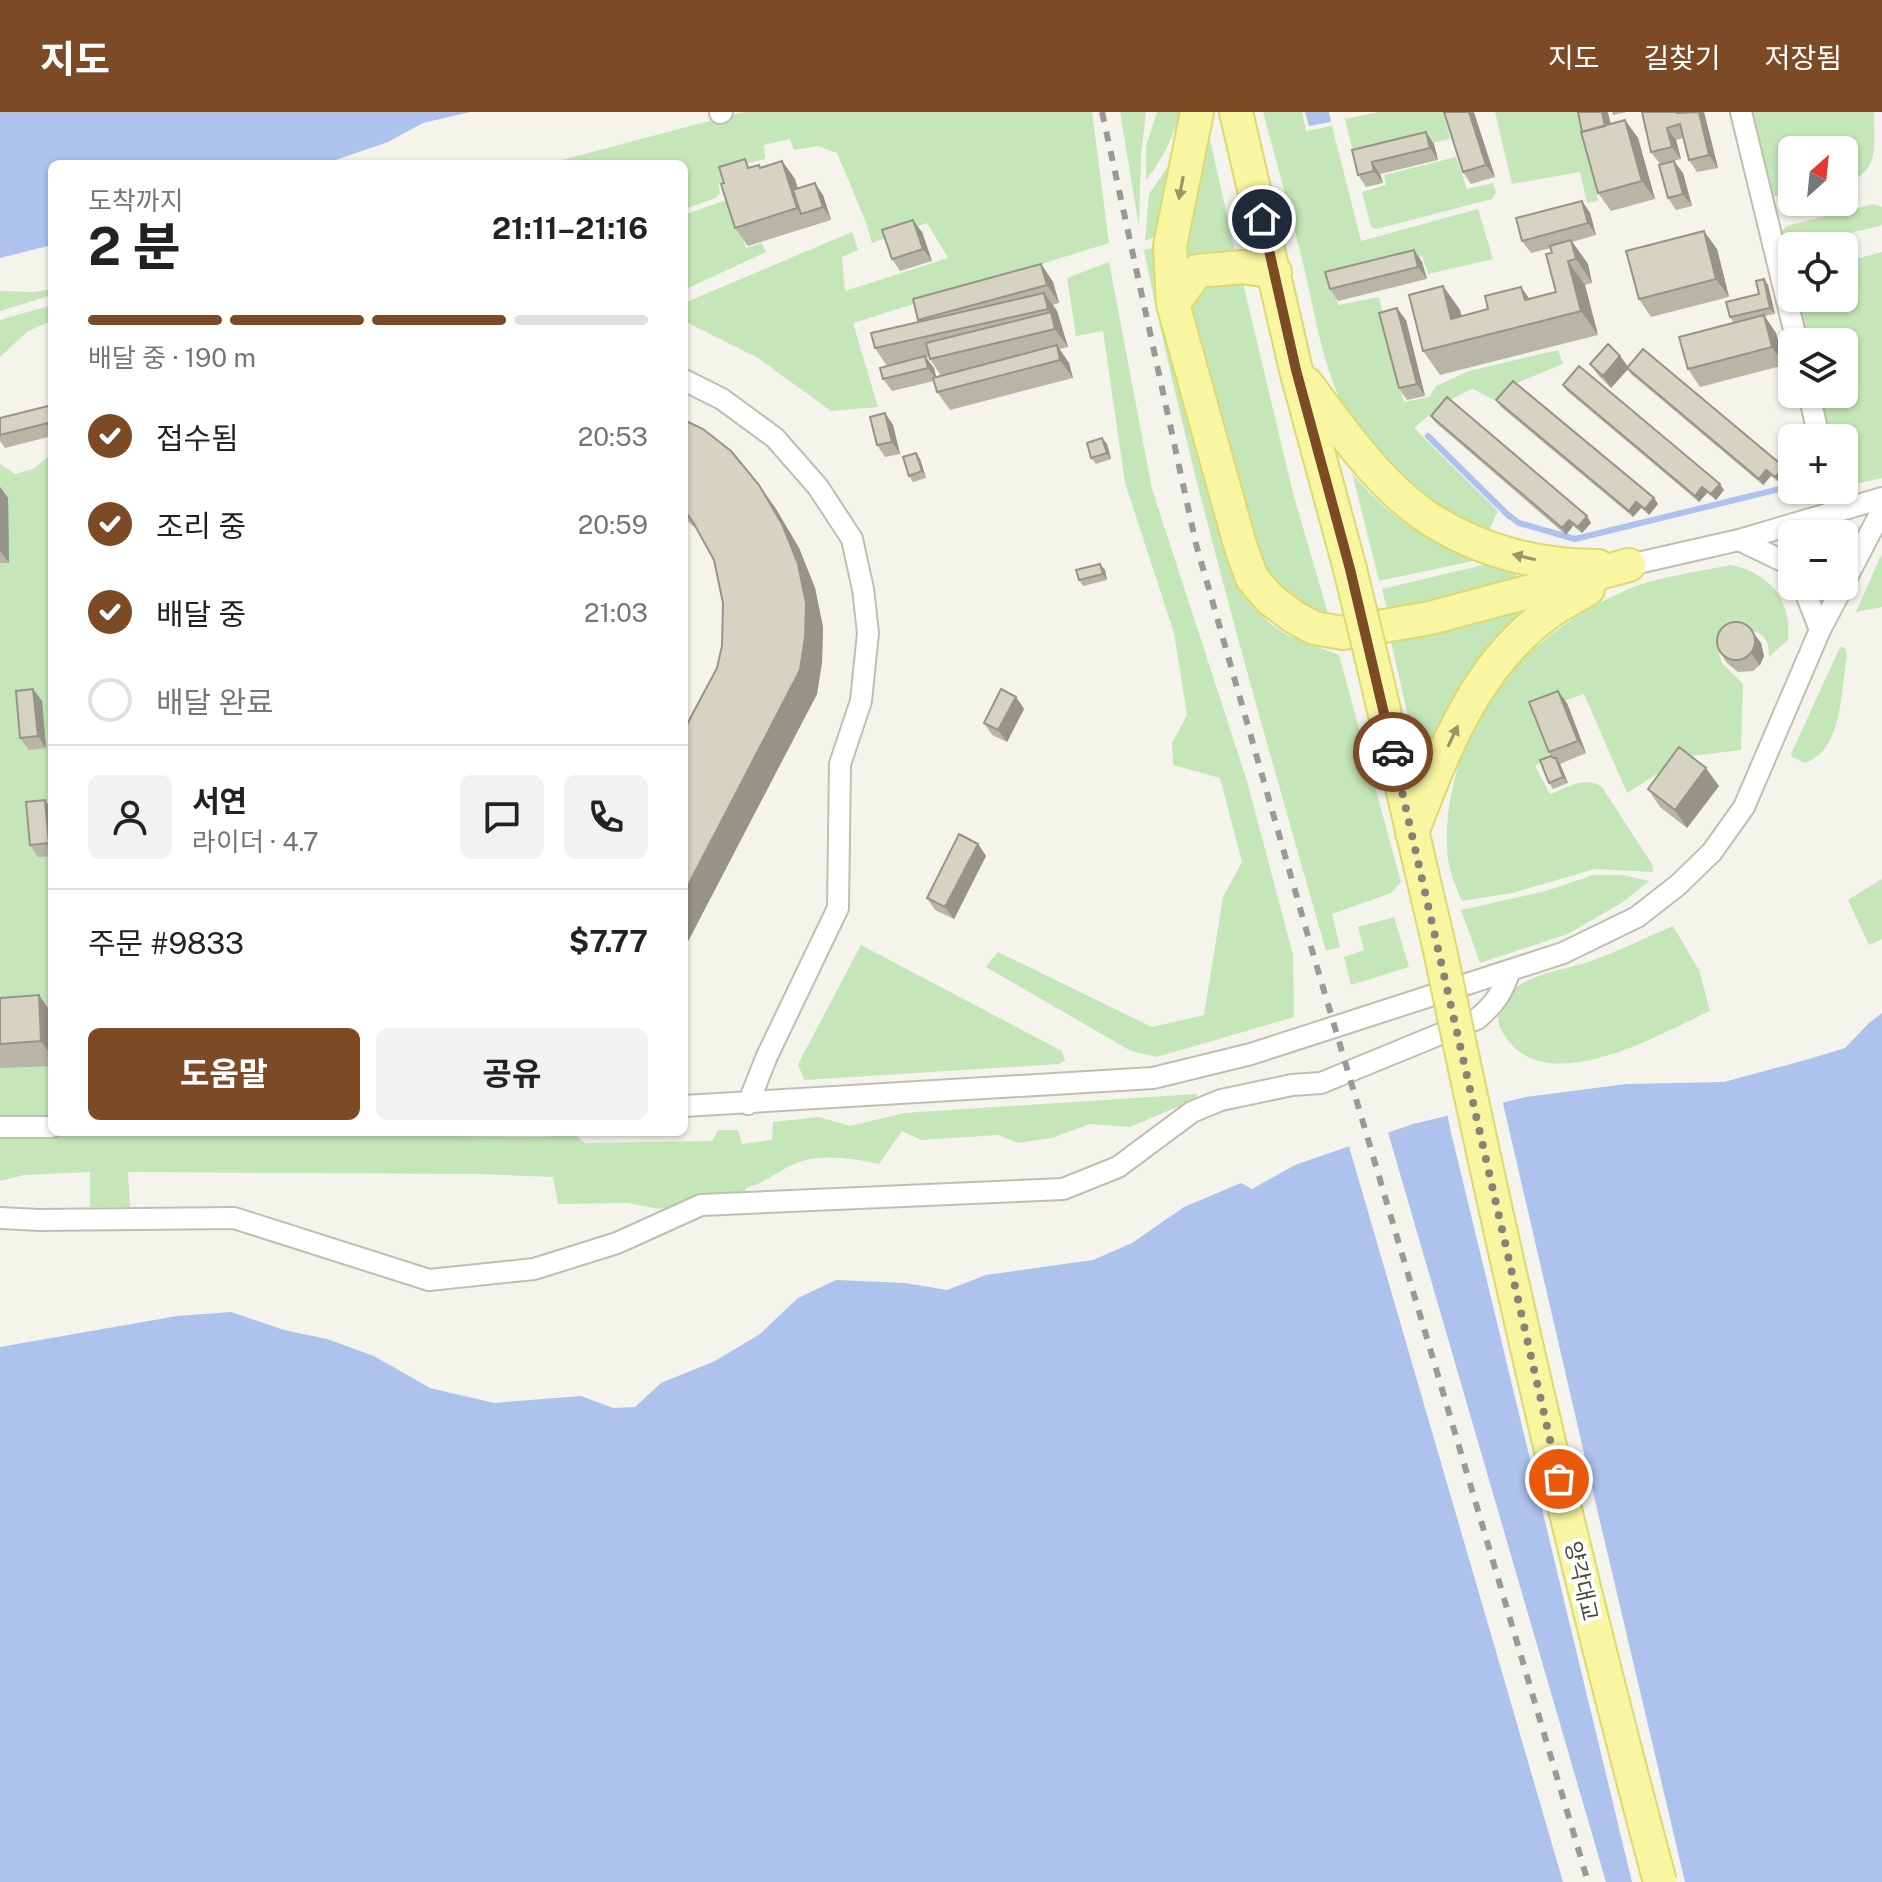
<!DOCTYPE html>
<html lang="ko">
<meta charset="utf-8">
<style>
body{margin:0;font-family:"Public Sans","Noto Sans KR",sans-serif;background:#f2f2f2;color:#222;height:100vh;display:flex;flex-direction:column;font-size:30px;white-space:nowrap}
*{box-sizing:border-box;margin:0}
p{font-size:26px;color:#767676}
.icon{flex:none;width:44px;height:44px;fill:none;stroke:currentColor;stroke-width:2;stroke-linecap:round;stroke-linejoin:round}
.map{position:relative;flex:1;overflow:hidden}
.side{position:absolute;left:48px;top:48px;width:640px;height:976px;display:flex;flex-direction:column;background:#fff;border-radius:12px;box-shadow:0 2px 6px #0004}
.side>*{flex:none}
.needle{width:52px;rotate:27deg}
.tools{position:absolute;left:1778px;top:24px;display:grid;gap:16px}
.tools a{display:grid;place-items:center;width:80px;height:80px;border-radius:12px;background:#fff;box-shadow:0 2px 6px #0004;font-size:40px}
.pin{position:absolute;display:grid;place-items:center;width:68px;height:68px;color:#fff;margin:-34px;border:4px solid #fff;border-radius:50%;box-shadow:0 2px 8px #0007}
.courier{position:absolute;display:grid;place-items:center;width:80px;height:80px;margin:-40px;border:6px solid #7d4a26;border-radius:50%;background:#fff;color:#222;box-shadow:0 2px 10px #0007}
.summary em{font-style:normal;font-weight:700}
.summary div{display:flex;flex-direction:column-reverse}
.summary{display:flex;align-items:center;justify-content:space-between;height:136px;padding:0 40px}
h1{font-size:52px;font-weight:700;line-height:60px}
.bar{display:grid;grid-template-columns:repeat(4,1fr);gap:12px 8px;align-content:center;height:96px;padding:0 40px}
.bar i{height:10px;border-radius:6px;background:#e0e0e0}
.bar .selected{background:#7d4a26}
.bar p{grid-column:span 4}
.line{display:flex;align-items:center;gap:20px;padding:0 40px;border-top:2px solid #e0e0e0}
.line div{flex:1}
.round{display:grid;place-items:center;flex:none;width:84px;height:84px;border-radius:12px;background:#f2f2f2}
ol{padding:0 40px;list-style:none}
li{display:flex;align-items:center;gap:24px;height:88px}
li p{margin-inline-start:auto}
li .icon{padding:8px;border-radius:50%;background:#7d4a26;color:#fff;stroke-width:4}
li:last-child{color:#767676}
li i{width:44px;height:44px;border:4px solid #e0e0e0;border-radius:50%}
.primary-button{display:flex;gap:16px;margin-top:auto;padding:16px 40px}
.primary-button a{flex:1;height:92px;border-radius:12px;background:#7d4a26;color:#fff;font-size:32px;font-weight:700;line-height:92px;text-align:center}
.primary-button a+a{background:#f2f2f2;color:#222}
header{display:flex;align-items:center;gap:48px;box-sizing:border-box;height:112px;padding:0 40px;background:#7d4a26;color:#fff}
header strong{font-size:38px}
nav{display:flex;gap:44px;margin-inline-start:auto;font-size:28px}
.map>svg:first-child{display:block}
</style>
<header>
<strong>지도</strong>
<nav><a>지도</a><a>길찾기</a><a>저장됨</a></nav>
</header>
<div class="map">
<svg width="1882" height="1770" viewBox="0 0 1882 1770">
<rect width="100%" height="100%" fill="#f5f4ec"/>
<path fill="#c5e6b8" d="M743,0H1092L1109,131L853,211L878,295L831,299L758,246L684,209V191L852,120L858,138L842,145L845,179L948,146L927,111L872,131L865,108L837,41L818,34L794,38L790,27L764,33L765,47L734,54L737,66L719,72L720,81L716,86L684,97V52H547Z
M1120,0H1146L1141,44L1139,115Z
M1157,0H1180C1173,26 1162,48 1146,68V34Z
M1263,0H1302L1306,19L1332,14L1361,129L1478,97L1493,147L1428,162L1422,144L1332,170L1338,193L1379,185L1404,290L1429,285L1436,274L1469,259L1558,238L1563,252L1512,273L1494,288L1473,277C1449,286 1433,300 1414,316L1498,399L1488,420C1437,397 1368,345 1343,294C1321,248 1314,196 1302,147C1290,98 1276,49 1263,0Z
M1379,0H1443L1450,27L1355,49L1345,7Z
M1495,0H1579L1593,53L1598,89L1587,91L1580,60L1512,72Z
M1750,0H1874C1873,35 1882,58 1844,72V38H1792V83L1773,84Z
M1205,5L1235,139L1218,140L1187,151L1182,143Z
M1456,45L1467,77L1493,71L1496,80L1492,87L1376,117L1371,115L1362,80L1386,73L1384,63Z
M1174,46L1160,122L1145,129L1149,82Z
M729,87L746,136L762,131L766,140L684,178V162L687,160L684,156V103Z
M1874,92L1882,95V112L1880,114L1790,135L1781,128L1782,119L1786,114Z
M1162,134L1213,393L1237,472L1254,496L1271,512L1287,523L1339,543L1401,770L1391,781L1332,802L1340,835L1326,839C1260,607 1192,375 1144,138Z
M1882,140V366L1856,372L1844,370V326H1827L1816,282H1844V230H1804L1793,186H1844V150Z
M1109,150L1152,377L1247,669L1293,843L1294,905L1157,945L1131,939L986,855L998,840L1152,915L1204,903L1223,785L1242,750L1220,666L1173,653L1172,631L1187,603L1174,521L1125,371L1103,219L1076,224L1067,166Z
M1242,167L1293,381L1329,505C1296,486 1275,476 1256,441L1188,192L1202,174Z
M52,177V183L0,199V179L34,180Z
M52,193V209L28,219L0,245V208Z
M52,342V1020H117L118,1024L251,1022L543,1025L574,1022L585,1031L712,1029L718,1018H738L742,1032L772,1028L773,1010L819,1005L850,1014L904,1001L1197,982L1196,987L1130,1015L1090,1012L1052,1026L1018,1031L998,1023L921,1028L902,1019L879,1052C855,1047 827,1042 803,1049C783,1054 767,1071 746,1076L744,1085L659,1097L628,1091L558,1092L553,1065L480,1062L128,1060L130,1095H90V1060L24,1063L0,1069V352L15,362L33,357Z
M1352,361C1387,404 1423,426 1473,449L1379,469Z
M1882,442V495L1856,500L1879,448Z
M1487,452L1517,459L1515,470L1389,505L1382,477Z
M1731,453C1770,461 1792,489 1788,528L1769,545C1769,528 1765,522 1748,517L1728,525L1719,542L1722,551L1743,572L1741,638L1684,645L1627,681L1584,582L1533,600L1550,644L1535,654L1550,682C1569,675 1584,663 1602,675L1652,752L1653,760L1595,757L1512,781L1462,789C1455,774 1447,753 1447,736C1444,674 1471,602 1514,556C1543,524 1584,497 1624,479C1654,465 1698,460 1731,453Z
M1521,497L1523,501C1509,517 1492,531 1479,547C1453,582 1436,619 1421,660L1390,526Z
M1840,535L1845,536L1847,544C1841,577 1843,639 1805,651L1792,645L1791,642Z
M1593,763H1622L1649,769L1623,790L1568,822L1480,851L1461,798L1546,779Z
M1882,767V827L1869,833L1848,788Z
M1394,805L1409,855L1351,873L1344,845L1364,838L1358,815Z
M1673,814L1699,858L1710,899C1658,923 1541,992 1502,919C1494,906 1500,891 1510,881C1530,860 1568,858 1594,848C1621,838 1647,825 1673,814Z
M861,833L1062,939L1065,949L1059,952L804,968L798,952Z"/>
<path fill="#adc2ed" d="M0,0H470L423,11L388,30L324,52H52V133L0,146Z
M1305,0H1329L1331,10L1309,14Z
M1882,901V1770H0V1235L177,1204L231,1200L284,1218L327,1227L374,1244L430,1276L494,1291L581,1284L613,1296L635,1295L661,1271L715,1249L760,1222L798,1186L836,1168L905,1171L947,1178L986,1163L1093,1148L1132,1131L1184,1095L1241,1071L1252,1077L1295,1053L1413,1012L1526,985L1626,972L1724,970L1809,947L1845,936L1869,911Z"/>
<path fill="#f5f4ec" d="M1502,987L1590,1367L1685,1770H1632L1450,1016L1447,1000Z
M1387,1017L1606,1770H1563L1348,1031Z"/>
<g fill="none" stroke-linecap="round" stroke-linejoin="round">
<path stroke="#adc2ed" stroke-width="6" d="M1428,324L1508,403L1519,411L1575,427L1792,374"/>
<g stroke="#c0bfaf" stroke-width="24">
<path id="street" d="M1741,0L1797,230
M720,1L722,0
M684,268L722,287L775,326L818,375L852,427L863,477L868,521L861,589L840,652L838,796L767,944L748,992
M1809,282L1819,326
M1831,378L1836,400
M1739,428L1787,451L1792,458
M1629,453L1739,428L1882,386
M1844,471L1882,398
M1820,518L1843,474
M684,994L1153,966L1251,942L1563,841L1637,805L1678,773L1712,740L1744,695L1820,518L1803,474
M0,1015H52
M0,1106L39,1108L234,1106L429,1168L534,1157L617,1131L701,1093L1063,1077L1118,1055L1192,1000L1221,988L1292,973L1321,971L1477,907C1495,892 1503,880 1510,858"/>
</g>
<g stroke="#ddd971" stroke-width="36">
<path id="primary" d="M1197,0L1170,134L1173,192L1241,436L1252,466L1270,487L1294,505L1314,516L1343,521L1430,506L1629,453
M1236,0L1296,258L1350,457
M1173,192L1197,159L1243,155L1275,160
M1306,271C1341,317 1377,370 1424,403C1475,438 1537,454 1598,454
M1375,560L1440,838
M1412,721C1443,640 1476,551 1551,499C1563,491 1576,484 1588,477"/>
</g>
<use href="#street" stroke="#fff" stroke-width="20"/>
<use href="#primary" stroke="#f8f6a1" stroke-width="32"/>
<path stroke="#999" stroke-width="6" stroke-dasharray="10 10" stroke-linecap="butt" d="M1102,0L1196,432L1314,845L1588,1770"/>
<g stroke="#ddd971" stroke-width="36" stroke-linecap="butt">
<path id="primary-bridge" d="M1350,457L1375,560
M1440,838C1505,1151 1577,1462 1660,1770"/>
</g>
<use href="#primary-bridge" stroke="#f8f6a1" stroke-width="32"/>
</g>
<path fill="#b8b5a7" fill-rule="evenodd" d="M1444,0H1474L1495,65L1471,72L1463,60Z
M1612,0H1627L1613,3Z
M1642,0H1704L1718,56L1697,60L1689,48L1683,26L1676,28L1681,47L1660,52L1651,40Z
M1625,8L1638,26L1655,87L1611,99L1598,81L1611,12Z
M1434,32L1438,48L1380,62L1383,71L1366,75L1358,63L1352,38Z
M782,49L795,67L797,76L823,83L831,108L748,134L735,116L724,71L751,55L761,56Z
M1683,61L1692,94L1676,98L1668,86Z
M1582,89L1590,101L1596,123L1572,130L1588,152L1592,171L1585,173L1598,223L1440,263L1423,239L1443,174L1460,198L1461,204L1488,197L1521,175L1529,187L1556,180L1551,136L1531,141L1522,129Z
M922,120L932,149L900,159L892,147Z
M1717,137L1729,185L1651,205L1639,187Z
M1414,138L1422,150L1427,167L1338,189L1330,177Z
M1041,152L1053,170L1059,191L1053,193L1057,199L1068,235L1059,237L1069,251L1073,266L950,298L937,280L934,269L892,279L883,267L887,254L875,236L920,210L918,208ZM929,245L930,247L941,264L936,265L934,256L926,246Z
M1764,167L1768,173L1775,202L1764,204L1776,221L1785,253L1700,275L1688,257L1734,211L1730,205L1759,182Z
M1406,208L1425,284L1407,288L1399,276Z
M1620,244L1628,255L1784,355L1788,361L1780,371L1771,364L1763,373L1631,262L1628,257L1611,276L1599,264L1590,252Z
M1563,273L1724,378L1716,388L1707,381L1699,390L1567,279Z
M1496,288L1654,386L1658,392L1649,403L1641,396L1633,405L1501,295Z
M52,293V324L5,336L0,329V306Z
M885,301L893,313L900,342L885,345L877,333Z
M1431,304L1587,404L1591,411L1582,421L1573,414L1566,423L1435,310Z
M684,308L759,373L776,397L799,436L815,476L823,515L822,550L817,582L684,837V618L717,556L722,534L723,491L714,448L698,418L684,406Z
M1102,326L1107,332L1111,347L1096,352L1091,346Z
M916,341L920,347L926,366L913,370L909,364Z
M0,375L8,386L9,451H0Z
M1105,458L1107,468L1083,474L1079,468Z
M1752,519L1761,531L1764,544L1760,553L1753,559L1738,560L1727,551L1719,539Z
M33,577L42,589L46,636L29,638L20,626Z
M1016,585L1024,597L1007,630L992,623L984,611Z
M1567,591L1586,641L1560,652L1568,671L1553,677L1549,671L1551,644L1549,640Z
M1719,674L1687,716L1660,695L1648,677Z
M45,688L52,698V744L38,745L30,733Z
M978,732L986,744L954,807L935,798L927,786Z
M39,883L52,902V954L0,956V886Z"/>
<path fill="#969488" d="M1469,0L1474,1L1495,65L1486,53Z
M1602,0H1608L1614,27L1606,15Z
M1699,0H1704L1718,56L1709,43Z
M1625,8L1638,26L1655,87L1642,69Z
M1667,16L1676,28L1681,47L1672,35Z
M1426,20L1434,32L1438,48L1430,36Z
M782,49L795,67L805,101L801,102L809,114L797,96Z
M1674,49L1683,61L1692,94L1683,82Z
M1372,50L1380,62L1383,71L1374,59Z
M815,71L823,83L831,108L823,95Z
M1582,89L1590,101L1596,123L1588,111Z
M913,108L922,120L932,149L923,137Z
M1704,119L1717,137L1729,185L1716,167Z
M1571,128L1588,152L1592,171L1576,147Z
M1414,138L1422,150L1427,167L1418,155Z
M1568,149L1585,173L1598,223L1581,199Z
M1041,152L1053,170L1059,191L1047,173Z
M1764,167L1768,173L1775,202L1770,196Z
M1443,174L1460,198L1467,228L1451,207Z
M1521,175L1538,199L1541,212L1525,188Z
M1044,181L1057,199L1068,235L1055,217L1051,202L1048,197Z
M1397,196L1406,208L1425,284L1417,272Z
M1764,203L1776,221L1785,253L1772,235Z
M1057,233L1069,251L1073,266L1060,248Z
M925,244L934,256L937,268L928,256Z
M1620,244L1629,256L1611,276L1603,264Z
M885,301L893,313L900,342L892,330Z
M1102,326L1107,332L1111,347L1107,341Z
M916,341L920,347L926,366L922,359Z
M1784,355L1788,361L1780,371L1775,365Z
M1766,358L1771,364L1763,373L1759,367Z
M1720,372L1724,378L1716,388L1711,382Z
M759,373L776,397L799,436L815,476L823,515L822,550L817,582L684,837V781Z
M0,375L8,386L9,451L0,439Z
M1702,375L1707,381L1699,390L1695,384Z
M1654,386L1658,392L1649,403L1645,397Z
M1636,390L1641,396L1633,405L1629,399Z
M1587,404L1591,411L1582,421L1578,415Z
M1569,408L1573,414L1566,423L1562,416Z
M1100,452L1105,458L1107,468L1103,462Z
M1752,519L1761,531L1764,544L1760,553L1751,541Z
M33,577L42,589L46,636L38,624Z
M1558,579L1567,591L1586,641L1578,629Z
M1016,585L1024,597L1007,630L998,618Z
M1556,646L1560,652L1568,671L1563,665Z
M1706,656L1719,674L1687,716L1675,698Z
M45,688L52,698V736L49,731Z
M978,732L986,744L954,807L945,795Z
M39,883L52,902V944L41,929Z"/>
<path fill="#d6d3c2" stroke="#969488" stroke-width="2" d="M1444,0H1469L1486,53L1463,60Z
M1578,0H1602L1605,14L1582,20Z
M1642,0H1676L1677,1L1699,0L1709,43L1689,48L1680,12L1667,16L1672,35L1651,40Z
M1625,8L1642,69L1598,81L1581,20Z
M1426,20L1430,36L1372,50L1374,59L1358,63L1352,38Z
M745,47L748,56L759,53L760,56L782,49L797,96L735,116L721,72L724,71L719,55Z
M654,49V52H639Z
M1674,49L1683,82L1668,86L1659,53Z
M815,71L823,95L801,102L793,78Z
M1582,89L1588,111L1522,129L1516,106Z
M913,108L923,137L892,147L882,118Z
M1704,119L1716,167L1639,187L1626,139Z
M1571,128L1576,147L1568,149L1581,199L1423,239L1409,183L1443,174L1451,207L1488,197L1485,184L1521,175L1525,188L1556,180L1546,142L1552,141L1550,134Z
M1414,138L1418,155L1330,177L1325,160Z
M1041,152L1047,173L918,208L913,187Z
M1764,167L1770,196L1730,205L1726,190L1759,182L1756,169Z
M1044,181L1048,197L875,236L871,221Z
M1397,196L1417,272L1399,276L1379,201Z
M1051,200L1055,217L930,247L926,231Z
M1764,203L1772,235L1688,257L1679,225Z
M1608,232L1620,244L1603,264L1590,252Z
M1057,233L1060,248L937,280L933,266Z
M1643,237L1784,355L1775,365L1766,358L1759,367L1627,256Z
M925,244L928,256L883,267L880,256Z
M1579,254L1720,372L1711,382L1702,375L1695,384L1563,273Z
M1513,269L1654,386L1645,397L1636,390L1629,399L1496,288Z
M1447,285L1587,404L1578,415L1569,408L1562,416L1431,304Z
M52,293V316H49L48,311L0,323V306Z
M885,301L892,330L877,333L870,305Z
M684,308L703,317L731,339L759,373L782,412L798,452L806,491L805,525L800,558L684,781V618L717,556L722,534L723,491L714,448L693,410L684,398Z
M1102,326L1107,341L1091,346L1087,331Z
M916,341L922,359L909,364L903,345Z
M1100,452L1103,462L1079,468L1076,458Z
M1717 529a19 19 0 1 1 38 0a19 19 0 1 1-38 0Z
M33,577L38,624L20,626L16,579Z
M1001,577L1016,585L998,618L984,611Z
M1558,579L1578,629L1549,640L1529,590Z
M1679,635L1706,656L1675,698L1648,677Z
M1551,644L1553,646H1556L1563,665L1549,671L1540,648Z
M45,688L49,731L30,733L26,690Z
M959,722L978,732L945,795L927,786Z
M39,883L41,929L0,932V886Z"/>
<defs><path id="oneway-solid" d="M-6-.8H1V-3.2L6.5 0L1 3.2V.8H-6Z" transform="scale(2)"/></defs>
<g fill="#989668">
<use href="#oneway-solid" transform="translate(1181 76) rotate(101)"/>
<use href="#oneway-solid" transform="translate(1524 445) rotate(-167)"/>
<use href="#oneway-solid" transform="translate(1453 624) rotate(-65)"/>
</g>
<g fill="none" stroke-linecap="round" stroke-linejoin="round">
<path stroke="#858478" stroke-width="8" stroke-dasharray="0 14.4" d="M1393,640L1559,1367"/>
<path stroke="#7d4a26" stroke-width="10" d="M1262,107L1296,258L1350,457L1393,640"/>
</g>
<g text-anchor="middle" stroke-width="8" stroke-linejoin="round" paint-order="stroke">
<g font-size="22" fill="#49473a" stroke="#fff">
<text transform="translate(1582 1469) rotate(77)" y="8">양각대교</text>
</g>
</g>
</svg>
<div class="tools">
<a><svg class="needle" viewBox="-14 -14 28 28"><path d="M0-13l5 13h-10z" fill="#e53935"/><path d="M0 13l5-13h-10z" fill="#767676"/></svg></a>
<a><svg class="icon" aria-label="locate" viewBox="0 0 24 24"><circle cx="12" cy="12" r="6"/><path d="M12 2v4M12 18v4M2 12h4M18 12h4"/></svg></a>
<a><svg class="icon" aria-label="layers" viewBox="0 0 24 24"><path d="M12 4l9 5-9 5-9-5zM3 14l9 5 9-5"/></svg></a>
<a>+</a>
<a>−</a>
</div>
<div class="pin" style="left:1559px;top:1367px;background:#ea580c"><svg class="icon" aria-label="bag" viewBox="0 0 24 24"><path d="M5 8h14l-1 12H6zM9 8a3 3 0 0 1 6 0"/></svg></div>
<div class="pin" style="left:1262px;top:107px;background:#1f2937"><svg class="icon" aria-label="home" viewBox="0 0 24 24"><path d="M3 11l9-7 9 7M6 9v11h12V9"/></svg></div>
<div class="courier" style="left:1393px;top:640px"><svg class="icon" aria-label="car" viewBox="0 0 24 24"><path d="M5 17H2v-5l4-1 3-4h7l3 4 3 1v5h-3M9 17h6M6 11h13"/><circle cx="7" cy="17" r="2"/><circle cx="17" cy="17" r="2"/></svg></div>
<section class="side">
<div class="summary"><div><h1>2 분</h1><p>도착까지</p></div><em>21:11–21:16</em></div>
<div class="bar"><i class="selected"></i><i class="selected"></i><i class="selected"></i><i></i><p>배달 중 · 190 m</p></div>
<ol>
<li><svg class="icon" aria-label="check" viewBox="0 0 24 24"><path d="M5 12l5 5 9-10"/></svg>접수됨<p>20:53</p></li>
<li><svg class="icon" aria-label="check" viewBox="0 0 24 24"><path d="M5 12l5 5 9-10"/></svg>조리 중<p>20:59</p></li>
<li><svg class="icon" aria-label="check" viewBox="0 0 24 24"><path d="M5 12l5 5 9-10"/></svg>배달 중<p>21:03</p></li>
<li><i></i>배달 완료</li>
</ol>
<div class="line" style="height:144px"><a class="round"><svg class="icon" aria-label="person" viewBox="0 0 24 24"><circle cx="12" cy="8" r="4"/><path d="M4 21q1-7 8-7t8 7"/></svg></a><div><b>서연</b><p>라이더 · 4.7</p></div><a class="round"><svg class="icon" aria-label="chat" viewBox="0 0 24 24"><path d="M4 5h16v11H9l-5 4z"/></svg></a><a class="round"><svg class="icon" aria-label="phone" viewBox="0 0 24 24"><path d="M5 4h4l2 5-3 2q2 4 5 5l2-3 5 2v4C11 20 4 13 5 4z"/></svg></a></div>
<div class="line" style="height:104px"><div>주문 #9833</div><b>$7.77</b></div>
<div class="primary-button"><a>도움말</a><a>공유</a></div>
</section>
</div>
